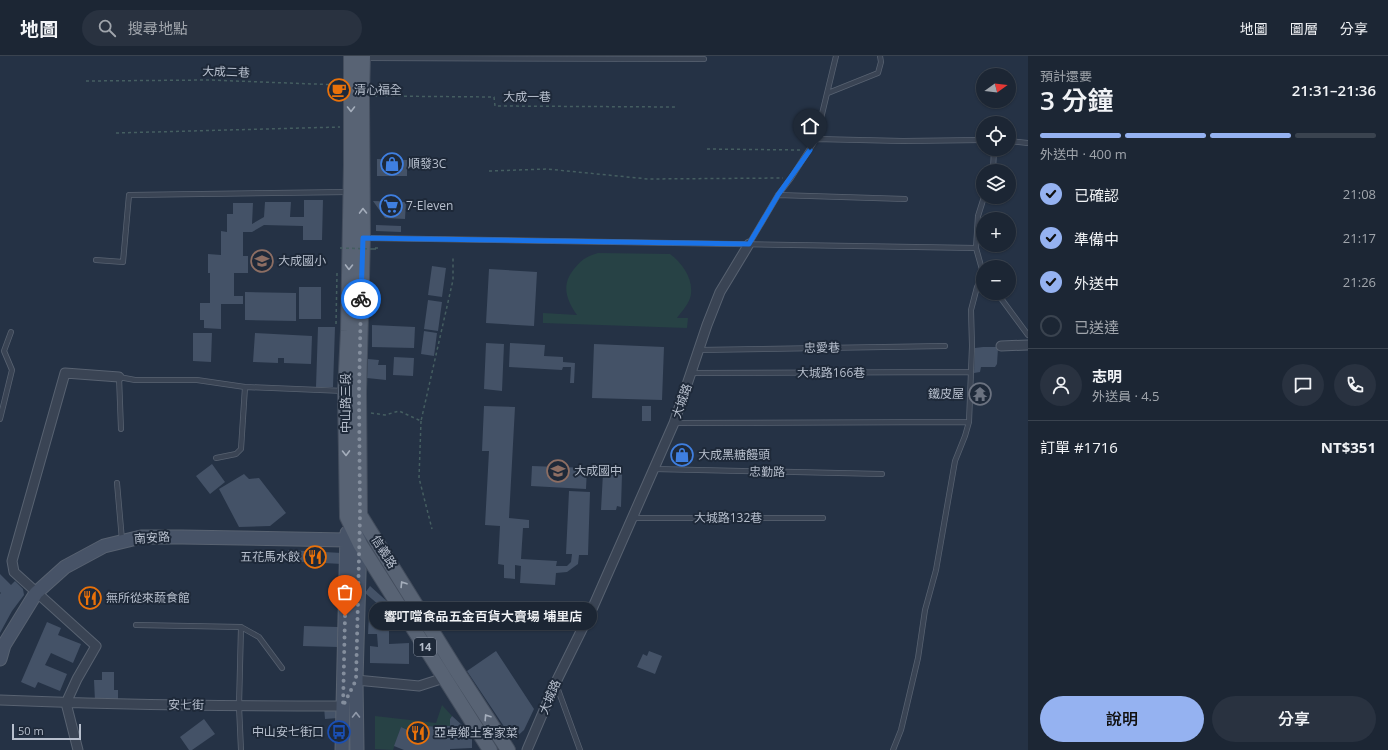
<!DOCTYPE html>
<html lang="zh-TW">
<meta charset="utf-8">
<style>
body{margin:0;font-family:"Open Sans","Noto Sans TC",sans-serif;background:#293240;color:#f1f3f6;height:100vh;display:flex;flex-direction:column;font-size:15px;white-space:nowrap}
*{box-sizing:border-box;margin:0}
p{font-size:13px;color:#a0a5ac}
.icon{flex:none;width:22px;height:22px;fill:none;stroke:currentColor;stroke-width:2;stroke-linecap:round;stroke-linejoin:round}
.map{position:relative;flex:1;overflow:hidden}
.details{display:flex;flex-direction:column;background:#1c2634;width:360px}
.details>*{flex:none}
.needle{width:26px;rotate:75deg}
.controls{position:absolute;left:976px;top:12px;display:grid;gap:8px}
.controls a{display:grid;place-items:center;width:40px;height:40px;border-radius:50%;background:#1c2634;box-shadow:0 1px 3px #0004,0 0 0 1px #3a434f;font-size:20px}
.scale{position:absolute;left:12px;bottom:10px;width:69px;box-sizing:border-box;padding-left:4px;border:2px solid #b7bfcd;border-top:0;font-size:11px;line-height:14px;white-space:nowrap;color:#b7bfcd;-webkit-text-stroke:3px #1e2939;paint-order:stroke}
.pin{position:absolute;display:grid;place-items:center;width:34px;height:34px;color:#fff;margin:-41px -17px;border-radius:50% 50% 50% 0;rotate:-45deg;box-shadow:0 0 4px #0007}
.pin .icon{rotate:45deg}
.courier{position:absolute;display:grid;place-items:center;width:40px;height:40px;margin:-20px;border:3px solid #1a73e8;border-radius:50%;background:#fff;color:#222;box-shadow:0 1px 5px #0007}
.bubble{position:absolute;height:28px;border-radius:14px;background:#1c2634;box-shadow:0 1px 3px #0004,0 0 0 1px #3a434f;font-size:13px;font-weight:600;line-height:28px;text-align:center}
.summary em{font-style:normal;font-weight:600}
.summary div{display:flex;flex-direction:column-reverse}
.summary{display:flex;align-items:center;justify-content:space-between;height:68px;padding:0 12px}
h1{font-size:26px;font-weight:600;line-height:30px}
.bar{display:grid;grid-template-columns:repeat(4,1fr);gap:6px 4px;align-content:center;height:48px;padding:0 12px}
.bar i{height:5px;border-radius:3px;background:#3a434f}
.bar .selected{background:#95b2f1}
.bar p{grid-column:span 4}
.line{display:flex;align-items:center;gap:10px;padding:0 12px;border-top:1px solid #3a434f}
.line div{flex:1}
.round{display:grid;place-items:center;flex:none;width:42px;height:42px;border-radius:21px;background:#293240}
ol{padding:0 12px;list-style:none}
li{display:flex;align-items:center;gap:12px;height:44px}
li p{margin-inline-start:auto}
li .icon{padding:4px;border-radius:50%;background:#95b2f1;color:#111;stroke-width:4}
li:last-child{color:#a0a5ac}
li i{width:22px;height:22px;border:2px solid #3a434f;border-radius:50%}
.button{display:flex;gap:8px;margin-top:auto;padding:8px 12px}
.button a{flex:1;height:46px;border-radius:24px;background:#95b2f1;color:#111;font-size:16px;font-weight:600;line-height:46px;text-align:center}
.button a+a{background:#293240;color:#f1f3f6}
header{display:flex;align-items:center;gap:24px;box-sizing:border-box;height:56px;padding:0 20px;background:#1c2634;border-bottom:1px solid #3a434f}
header strong{font-size:19px}
nav{display:flex;gap:22px;margin-inline-start:auto;font-size:14px}
.search{width:280px;height:36px;background:#293240;display:flex;align-items:center;gap:10px;box-sizing:border-box;padding:0 14px;border-radius:22px;color:#a0a5ac;font-size:15px}
main{display:flex;flex:1;min-height:0}
.map>svg:first-child{display:block}
</style>
<header>
<strong>地圖</strong>
<div class="search"><svg class="icon" aria-label="search" viewBox="0 0 24 24"><circle cx="10" cy="10" r="6"/><path d="M15 15l6 6"/></svg>搜尋地點</div>
<nav><a>地圖</a><a>圖層</a><a>分享</a></nav>
</header>
<main>
<div class="map">
<svg width="1028" height="694" viewBox="0 0 1028 694">
<rect width="100%" height="100%" fill="#253245"/>
<path fill="#274245" d="M598,197L670,198C682,207 693,222 691,238C690,247 682,255 677,262H688L687,272L543,267V257L577,259C566,243 561,229 574,213C581,204 587,200 598,197Z
M442,649L452,660L450,663V670H444L443,681H437V671L415,669L412,676L401,671L393,694L375,693V660L436,667Z"/>
<path fill="#445267" d="M377,103L407,104V120H377Z
M304,144H323L322,184H303V170L264,169L252,176H243V200H248V217H234V240H243V248H221V273L204,272V264H200V247H210V217H208V198L221,199V175L227,176V158H233V147H253L252,168L264,161L265,146H291L290,161H304Z
M373,145L406,146L405,163L385,162Z
M376,169L401,170V176L376,175Z
M432,210L446,212L442,241L428,239Z
M489,213L537,216L534,270L486,267Z
M299,231H321V263H299Z
M245,236L296,237V265L245,264Z
M428,244L442,246L438,275L424,273Z
M372,269L415,271L414,292L372,291Z
M318,271H335L333,331H316Z
M424,275L437,277L434,300L421,298Z
M193,277H212L211,306L193,305Z
M255,277L312,280L311,308L284,307V302H278V307L253,306Z
M486,287L504,288L502,335L484,333Z
M510,287L545,289L544,300L563,301V306L575,307L574,327H570L571,311H563L562,314L509,311Z
M594,288L664,291L662,344L592,342Z
M983,291H997L998,292L997,308L995,311H981L980,316L974,317L975,292Z
M394,301L414,302L413,320L393,319Z
M368,303L379,304L378,309H386V324L367,322Z
M484,350L515,351L509,462L529,464V472H523L521,503L557,505L556,510H567L571,506L572,498H566L569,435L590,436L588,499H579L578,508L567,516L556,517L555,529L520,527L521,510L515,509V523L504,522V509L498,508L500,470L485,469L489,395H482Z
M642,350H651V365H642Z
M212,408L225,426L210,438L196,420Z
M532,410L587,412L586,433L531,430Z
M603,417L622,418L621,451L617,450L616,454H601Z
M244,418L249,423L259,422L286,457L270,470L239,471L219,433Z
M288,494L342,497V508L287,505Z
M0,518L11,529L15,525L23,533L24,539L12,555L0,577V538L1,537L0,536Z
M370,530L390,548L386,555L365,537Z
M369,558L385,559L389,563V588L409,587V608L370,607V590L378,591L377,578H368Z
M47,566L61,572L58,579L81,588L73,607L51,597L45,609L67,618L60,635L38,626L35,632L21,626Z
M304,570L338,571V591L303,590Z
M496,595L534,653L524,674L513,684L467,615Z
M649,595L662,600L655,618L637,611L643,598L647,600Z
M102,616H114V634H118V645H95L94,624H102Z
M324,651H330L336,655L338,662L325,663Z
M452,660L472,678V692L450,693V694H404L394,690L401,671L412,676L415,669L438,671L437,681H443V670H450V663Z
M204,663L215,678L192,694H189L180,681Z"/>
<g fill="none" stroke-linecap="round" stroke-linejoin="round">
<g stroke="#586271" stroke-width="6">
<path id="lane" d="M365,2L704,3
M828,37L878,17L881,6L880,0
M816,83L903,85L983,84
M1009,85L1028,87
M993,115L994,93
M778,139L905,143
M365,182L976,192
M749,188L778,139L791,122L816,83L836,0
M96,204L123,206L129,139L349,136
M983,217L976,192L978,160L984,141
M997,237L1028,279
M698,294L945,290
M691,317L971,316
M0,363L12,314L4,295L11,276
M674,367L969,366
M121,373L119,321L135,324H197L245,331L344,335
M216,402L236,398L241,393L245,331
M654,413L882,418
M117,427L122,484
M633,462H823
M136,569L241,571L259,581L282,612
M556,628L580,694
M241,694L239,650L241,571
M893,694L901,674L918,602L925,554L936,514L955,405L965,380L969,366L972,290L971,254L977,231L983,219"/>
</g>
<g stroke="#586271" stroke-width="11">
<path id="street" d="M1001,290L1028,289
M353,630L356,624L419,630L444,622L448,618
M0,644C114,649 228,650 343,650L345,645
M78,694L66,647L77,623L96,590L14,516L12,505L65,317L119,321
M527,694L556,626L593,551L674,367L707,269L720,236L749,188"/>
</g>
<g stroke="#586271" stroke-width="15">
<path id="secondary" d="M0,603L4,589L36,537L65,511L104,490L141,481H182L346,484L360,488
M342,694L347,477
M357,694L356,624L360,482"/>
</g>
<g stroke="#434d5d" stroke-width="16">
<path id="primary" d="M351,0V108L348,275L345,335L347,461L360,488L490,694
M360,459L359,336L363,182L362,40L363,0
M360,459L455,612L508,694"/>
</g>
<path stroke="#455e61" stroke-width="1.5" stroke-dasharray="3 3" stroke-linecap="butt" d="M86,25L209,24L340,29
M374,40L494,41L495,50L676,51
M116,77L340,71
M707,93L802,94
M489,115L547,113L648,123L783,122
M373,193H378V192H375
M336,268L337,217
M371,357L385,359L399,355L421,365L453,224V200
M421,365L419,422L432,473"/>
<use href="#lane" stroke="#3a4454" stroke-width="4.5"/>
<use href="#street" stroke="#3a4454" stroke-width="9"/>
<use href="#secondary" stroke="#475367" stroke-width="13"/>
<use href="#primary" stroke="#586374" stroke-width="14"/>
<path stroke="#455e61" stroke-width="1.5" stroke-dasharray="3 3" stroke-linecap="butt" d="M340,192L373,193"/>
</g>
<defs><path id="oneway-chevron" d="M-2-3.5L2.5 0L-2 3.5" fill="none" stroke-width="1.6" stroke-linecap="round" stroke-linejoin="round"/></defs>
<g stroke="#a4adbb">
<use href="#oneway-chevron" transform="translate(351 53) rotate(90)"/>
<use href="#oneway-chevron" transform="translate(363 155) rotate(-91)"/>
<use href="#oneway-chevron" transform="translate(349 211) rotate(91)"/>
<use href="#oneway-chevron" transform="translate(346 397) rotate(89)"/>
<use href="#oneway-chevron" transform="translate(403 528) rotate(-122)"/>
<use href="#oneway-chevron" transform="translate(487 661) rotate(-123)"/>
</g>
<use stroke="#9099a9" href="#oneway-chevron" transform="translate(356 659) rotate(-90)"/>
<g fill="none" stroke-linecap="round" stroke-linejoin="round">
<path stroke="#848e9d" stroke-width="4" stroke-dasharray="0 7.2" d="M345,560L343,650L356,624L360,460L359,336L361,243"/>
<path stroke="#1a73e8" stroke-width="5" d="M361,243L363,182L749,188L778,139L810,94"/>
</g>
<defs>
<g id="cafe-ring" transform="scale(1.15)"><circle r="9.5" fill="#1e2939" stroke="#e8710a" stroke-width="1.5"/><path d="M-5.5-4.5H6V0H3Q3 3.5 0 3.5H-2.5Q-5.5 3.5-5.5 0ZM3-3.2v2h1.7v-2ZM-6 4.5H4V6H-6Z" fill="#e8710a"/></g>
<g id="shop-ring" transform="scale(1.15)"><circle r="9.5" fill="#1e2939" stroke="#3f7fe0" stroke-width="1.5"/><path d="M-5-2.5h2.3a2.7 3.5 0 0 1 5.4 0H5L5.5 6h-11ZM-1.5-2.5h3a1.5 2.3 0 0 0-3 0Z" fill="#3f7fe0"/></g>
<g id="supermarket-ring" transform="scale(1.15)"><circle r="9.5" fill="#1e2939" stroke="#3f7fe0" stroke-width="1.5"/><path d="M-6-5.5h2.5l.6 2H6L4.5 2H-2.5L-4.4-4H-6ZM-1.5 3.2a1.3 1.3 0 1 0 .1 0ZM3 3.2a1.3 1.3 0 1 0 .1 0Z" fill="#3f7fe0"/></g>
<g id="school-ring" transform="scale(1.15)"><circle r="9.5" fill="#1e2939" stroke="#8d6e63" stroke-width="1.5"/><path d="M0-5L7-2L0 1L-7-2ZM-4 1L0 2.5L4 1V4Q0 6-4 4Z" fill="#8d6e63"/></g>
<g id="temple-ring" transform="scale(1.15)"><circle r="9.5" fill="#1e2939" stroke="#6b7280" stroke-width="1.5"/><path d="M0-6L5-2H3V0L6.5 2.5H4V6H1.5V3h-3V6H-4V2.5H-6.5L-3 0V-2H-5Z" fill="#6b7280"/></g>
<g id="restaurant-ring" transform="scale(1.15)"><circle r="9.5" fill="#1e2939" stroke="#e8710a" stroke-width="1.5"/><path d="M-5-6h1v4h1v-4h1v4h1v-4h1v5L-1.5 .5V6h-2V.5L-5-1ZM5-6V6H3V1.5H1.5Q1.5-4 5-6Z" fill="#e8710a"/></g>
<g id="bus-ring" transform="scale(1.15)"><circle r="9.5" fill="#1e2939" stroke="#1a4fb4" stroke-width="1.5"/><path d="M-5-6H5V4H4V6H2V4H-2V6H-4V4H-5ZM-3.5-4V0h7V-4ZM-3.5 1.2v1.5H-2V1.2ZM2 1.2v1.5H3.5V1.2Z" fill="#1a4fb4"/></g>
</defs>
<g fill-rule="evenodd">
<use href="#cafe-ring" x="339" y="34"/>
<use href="#shop-ring" x="392" y="108"/>
<use href="#supermarket-ring" x="391" y="150"/>
<use href="#school-ring" x="262" y="205"/>
<use href="#temple-ring" x="980" y="338"/>
<use href="#shop-ring" x="682" y="399"/>
<use href="#school-ring" x="558" y="415"/>
<use href="#restaurant-ring" x="315" y="501"/>
<use href="#restaurant-ring" x="90" y="542"/>
<use href="#bus-ring" x="339" y="676"/>
<use href="#restaurant-ring" x="418" y="677"/>
</g>
<g text-anchor="middle" stroke-width="4" stroke-linejoin="round" paint-order="stroke">
<rect fill="#1e2939" stroke="#8992a1" stroke-width="1" x="414" y="582" width="22" height="18" rx="3"/>
<g font-size="11" font-weight="bold" fill="#b7bfcd">
<text x="425" y="595">14</text>
</g>
<g font-size="12" fill="#b7bfcd" stroke="#1e2939">
<text transform="translate(226 16) rotate(2)" y="4">大成二巷</text>
<text x="527" y="45">大成一巷</text>
<text transform="translate(822 292) rotate(-1)" y="4">忠愛巷</text>
<text x="831" y="321">大城路166巷</text>
<text transform="translate(682 345) rotate(-71)" y="4">大城路</text>
<text transform="translate(346 347) rotate(-90)" y="4">中山路三段</text>
<text transform="translate(767 416) rotate(1)" y="4">忠勤路</text>
<text x="728" y="466">大城路132巷</text>
<text transform="translate(152 482) rotate(-4)" y="4">南安路</text>
<text transform="translate(384 496) rotate(58)" y="4">信義路</text>
<text transform="translate(550 641) rotate(-67)" y="4">大城路</text>
<text transform="translate(186 649) rotate(1)" y="4">安七街</text>
</g>
<g font-size="12" fill="#b7bfcd" stroke="#1e2939" text-anchor="start">
<text x="354" y="38">清心福全</text>
<text x="408" y="112">順發3C</text>
<text x="406" y="154">7-Eleven</text>
<text x="278" y="209">大成國小</text>
<text x="964" y="342" text-anchor="end">鐵皮屋</text>
<text x="698" y="403">大成黑糖饅頭</text>
<text x="574" y="419">大成國中</text>
<text x="300" y="505" text-anchor="end">五花馬水餃</text>
<text x="106" y="546">無所從來蔬食館</text>
<text x="324" y="680" text-anchor="end">中山安七街口</text>
<text x="434" y="681">亞卓鄉土客家菜</text>
</g>
</g>
</svg>
<div class="controls">
<a><svg class="needle" viewBox="-14 -14 28 28"><path d="M0-13l5 13h-10z" fill="#e53935"/><path d="M0 13l5-13h-10z" fill="#a0a5ac"/></svg></a>
<a><svg class="icon" aria-label="locate" viewBox="0 0 24 24"><circle cx="12" cy="12" r="6"/><path d="M12 2v4M12 18v4M2 12h4M18 12h4"/></svg></a>
<a><svg class="icon" aria-label="layers" viewBox="0 0 24 24"><path d="M12 4l9 5-9 5-9-5zM3 14l9 5 9-5"/></svg></a>
<a>+</a>
<a>−</a>
</div>
<div class="scale">50 m</div>
<div class="pin" style="left:345px;top:560px;background:#ea580c"><svg class="icon" aria-label="bag" viewBox="0 0 24 24"><path d="M5 8h14l-1 12H6zM9 8a3 3 0 0 1 6 0"/></svg></div>
<div class="pin" style="left:810px;top:94px;background:#1f2937"><svg class="icon" aria-label="home" viewBox="0 0 24 24"><path d="M3 11l9-7 9 7M6 9v11h12V9"/></svg></div>
<div class="courier" style="left:361px;top:243px"><svg class="icon" aria-label="bike" viewBox="0 0 24 24"><circle cx="6" cy="16" r="4"/><circle cx="18" cy="16" r="4"/><path d="M6 16l4-8h5l3 8M10 8l3 8H6M13 5h3"/></svg></div>
<div class="bubble" style="left:369px;top:546px;width:228px">響叮噹食品五金百貨大賣場 埔里店</div>
</div>
<section class="details">
<div class="summary"><div><h1>3 分鐘</h1><p>預計還要</p></div><em>21:31–21:36</em></div>
<div class="bar"><i class="selected"></i><i class="selected"></i><i class="selected"></i><i></i><p>外送中 · 400 m</p></div>
<ol>
<li><svg class="icon" aria-label="check" viewBox="0 0 24 24"><path d="M5 12l5 5 9-10"/></svg>已確認<p>21:08</p></li>
<li><svg class="icon" aria-label="check" viewBox="0 0 24 24"><path d="M5 12l5 5 9-10"/></svg>準備中<p>21:17</p></li>
<li><svg class="icon" aria-label="check" viewBox="0 0 24 24"><path d="M5 12l5 5 9-10"/></svg>外送中<p>21:26</p></li>
<li><i></i>已送達</li>
</ol>
<div class="line" style="height:72px"><a class="round"><svg class="icon" aria-label="person" viewBox="0 0 24 24"><circle cx="12" cy="8" r="4"/><path d="M4 21q1-7 8-7t8 7"/></svg></a><div><b>志明</b><p>外送員 · 4.5</p></div><a class="round"><svg class="icon" aria-label="chat" viewBox="0 0 24 24"><path d="M4 5h16v11H9l-5 4z"/></svg></a><a class="round"><svg class="icon" aria-label="phone" viewBox="0 0 24 24"><path d="M5 4h4l2 5-3 2q2 4 5 5l2-3 5 2v4C11 20 4 13 5 4z"/></svg></a></div>
<div class="line" style="height:52px"><div>訂單 #1716</div><b>NT$351</b></div>
<div class="button"><a>說明</a><a>分享</a></div>
</section>
</main>
